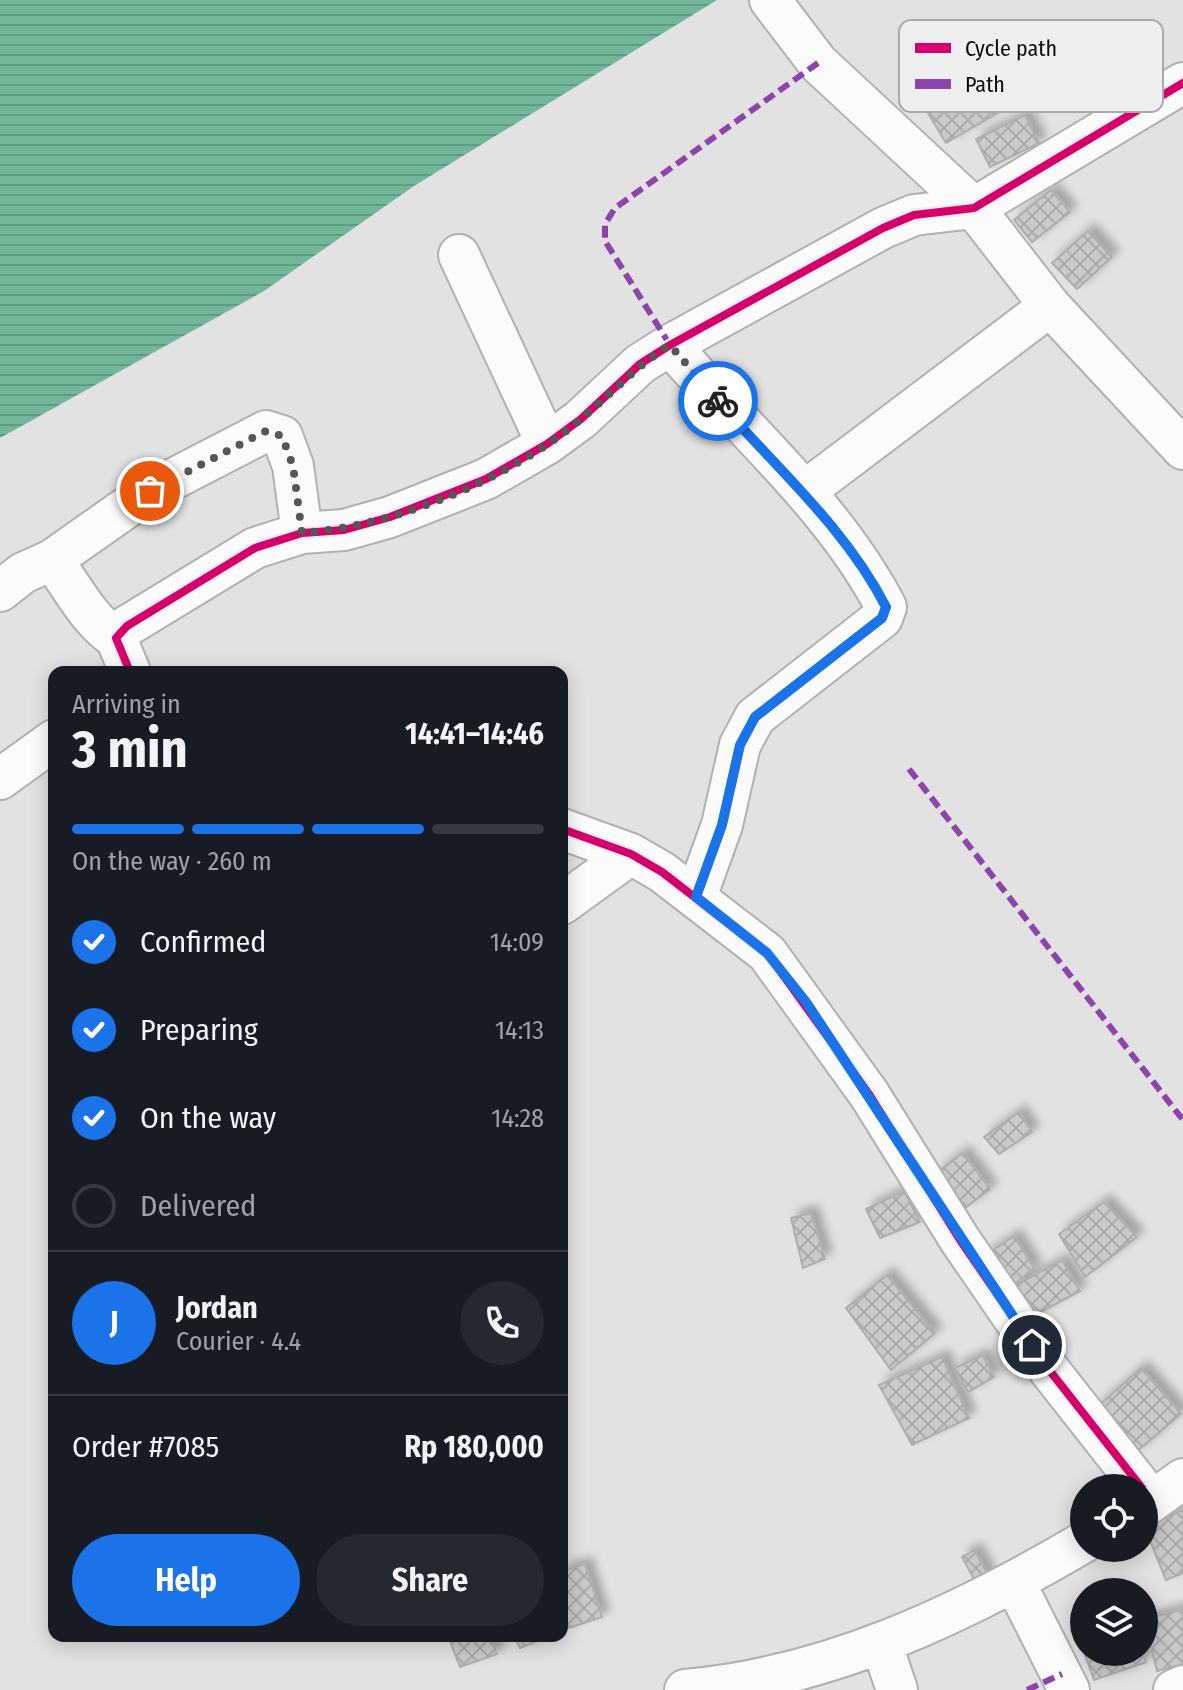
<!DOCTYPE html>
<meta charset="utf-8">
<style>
body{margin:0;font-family:"Fira Sans Condensed",sans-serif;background:#242831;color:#f1f3f6;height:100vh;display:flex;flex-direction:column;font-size:30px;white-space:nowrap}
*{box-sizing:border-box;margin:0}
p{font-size:26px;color:#9ea1a6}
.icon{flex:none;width:44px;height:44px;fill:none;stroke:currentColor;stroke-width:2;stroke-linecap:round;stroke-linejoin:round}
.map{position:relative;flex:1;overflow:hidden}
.panel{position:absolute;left:48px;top:666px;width:520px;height:976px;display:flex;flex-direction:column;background:#171b24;border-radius:16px;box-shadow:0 4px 20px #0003}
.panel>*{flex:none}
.controls{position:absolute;left:1070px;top:1474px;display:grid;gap:16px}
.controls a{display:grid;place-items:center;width:88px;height:88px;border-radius:50%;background:#171b24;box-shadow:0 4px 20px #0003;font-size:40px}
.pin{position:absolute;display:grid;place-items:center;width:68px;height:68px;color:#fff;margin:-34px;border:4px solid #fff;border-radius:50%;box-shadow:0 2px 8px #0007}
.courier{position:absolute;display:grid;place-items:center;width:80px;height:80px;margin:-40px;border:6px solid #1a73e8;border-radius:50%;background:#fff;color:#222;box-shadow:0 2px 10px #0007}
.headline em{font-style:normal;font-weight:700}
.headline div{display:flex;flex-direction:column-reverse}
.headline{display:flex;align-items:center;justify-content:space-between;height:136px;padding:0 24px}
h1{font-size:52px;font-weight:700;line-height:60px}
.bar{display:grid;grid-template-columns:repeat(4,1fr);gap:12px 8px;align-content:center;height:96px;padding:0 24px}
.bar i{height:10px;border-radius:6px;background:#363941}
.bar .selected{background:#1a73e8}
.bar p{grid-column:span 4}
.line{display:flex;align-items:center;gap:20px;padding:0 24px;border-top:2px solid #363941}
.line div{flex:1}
.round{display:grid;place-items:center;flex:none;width:84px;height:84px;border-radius:42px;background:#242831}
ol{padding:0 24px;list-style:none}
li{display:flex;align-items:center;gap:24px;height:88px}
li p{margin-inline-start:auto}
li .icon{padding:8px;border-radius:50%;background:#1a73e8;color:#fff;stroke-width:4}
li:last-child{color:#9ea1a6}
li i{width:44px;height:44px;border:4px solid #363941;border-radius:50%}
.action{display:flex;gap:16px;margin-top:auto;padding:16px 24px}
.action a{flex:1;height:92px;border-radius:48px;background:#1a73e8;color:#fff;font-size:32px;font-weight:700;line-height:92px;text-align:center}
.action a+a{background:#242831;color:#f1f3f6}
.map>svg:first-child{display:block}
</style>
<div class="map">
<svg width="1183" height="1690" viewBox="0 0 1183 1690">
<defs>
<pattern id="water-rules" width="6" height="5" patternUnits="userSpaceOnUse" patternTransform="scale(2)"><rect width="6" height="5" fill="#71b798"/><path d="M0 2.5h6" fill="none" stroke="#609c82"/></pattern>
<pattern id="building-cross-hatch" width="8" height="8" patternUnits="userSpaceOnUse" patternTransform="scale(2)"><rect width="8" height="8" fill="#c8c9c9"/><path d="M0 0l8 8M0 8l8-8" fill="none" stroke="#aaabab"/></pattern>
<filter id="shadow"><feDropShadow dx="7" dy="-7" stdDeviation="4" flood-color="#0004"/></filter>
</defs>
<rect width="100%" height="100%" fill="#e1e2e1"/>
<path fill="url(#water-rules)" d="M0,0H717L414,186L264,291L0,438Z"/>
<path fill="url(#building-cross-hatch)" stroke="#adadad" stroke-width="2" filter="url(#shadow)" d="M985,79L1003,110L946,143L928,113Z
M1025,115L1039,143L990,167L976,139Z
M1051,190L1070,212L1032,242L1014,220Z
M1088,231L1112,257L1077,289L1052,263Z
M1019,1112L1032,1132L999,1154L984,1137Z
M963,1153L990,1189L965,1208L937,1172Z
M904,1191L920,1222L880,1238L866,1209Z
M1104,1202L1137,1237L1085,1277L1059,1234Z
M811,1213L825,1259L803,1268L791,1218Z
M1014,1236L1034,1268L1009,1289L984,1256Z
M1062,1260L1080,1291L1026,1320L1009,1289Z
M887,1275L935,1333L891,1370L846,1308Z
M983,1355L994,1377L968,1392L955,1368Z
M942,1357L969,1418L912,1445L879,1385Z
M1141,1368L1181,1414L1135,1453L1096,1408Z
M1183,1510V1573L1166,1580L1144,1526Z
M974,1550L990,1578L977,1585L962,1557Z
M585,1564L602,1617L562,1630V1571Z
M1183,1609V1664L1157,1671L1144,1620Z
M448,1636H490L497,1654L460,1667Z
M514,1636H544L545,1638L520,1648Z
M1084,1652H1143L1146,1662L1094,1680Z"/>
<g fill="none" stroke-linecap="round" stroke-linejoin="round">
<g stroke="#b0b1b0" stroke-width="44">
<path id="minor" d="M770,0L818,63L974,208L1050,306L1183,449
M459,255L547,444
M670,345C743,430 834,507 886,607L882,618L755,717L740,745L722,825L696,897
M805,491L1050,306
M52,560L150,491L266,431L282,436L293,466L302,533
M0,591L23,573L52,560C73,587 87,619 116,638
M130,672L116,638L127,626L255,548L302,533L344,530L390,517L486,479L547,444L581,419L640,364L670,345L883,228L914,215L974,208L1183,83
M0,779L54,740
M562,829L631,854L662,872L767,953L869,1094L960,1240L1050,1371L1142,1488
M562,904L631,854
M1144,1507L1183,1479
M1015,1583L1069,1690
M882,1645L897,1690
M685,1690C829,1677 960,1615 1084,1542
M1174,1690L1183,1686"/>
</g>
<use href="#minor" stroke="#fafbfa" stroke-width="40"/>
<path stroke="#8e44ad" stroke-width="6" stroke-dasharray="12 6" stroke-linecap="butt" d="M670,345L605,241V224L615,208L818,63
M909,769L1183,1120
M1027,1690L1062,1674"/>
<g stroke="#edf0ee" stroke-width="13">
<path id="cycleway" d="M130,672L116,638L127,626L255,548L302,533L344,530L390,517L486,479L547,444L581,419L640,364L670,345L883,228L914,215L974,208L1183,83
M562,829L631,854L662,872L767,953L869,1094L960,1240L1050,1371L1142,1488"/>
</g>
<use href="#cycleway" stroke="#d6006c" stroke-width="8"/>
</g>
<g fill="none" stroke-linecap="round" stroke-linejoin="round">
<path stroke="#555656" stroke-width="8" stroke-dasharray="0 14.4" d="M150,491L266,431L282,436L293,466L302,533C395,526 508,480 581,419C611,394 636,366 670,345L718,401"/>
<path stroke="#1a73e8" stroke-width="10" d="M718,401C776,468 845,527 886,607L882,618L755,717L740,745L722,825L696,897L767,953L806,1002L1032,1345"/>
</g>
<rect x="899" y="20" width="264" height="92" rx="12" fill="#edf0ee" stroke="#a9abaa" stroke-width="2"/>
<rect x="915" y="43" width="36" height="10" fill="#d6006c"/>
<rect x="915" y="79" width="36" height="10" fill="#8e44ad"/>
<g font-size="22" fill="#0a0b0b">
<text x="965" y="56">Cycle path</text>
<text x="965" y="92">Path</text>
</g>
</svg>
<div class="controls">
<a><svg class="icon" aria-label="locate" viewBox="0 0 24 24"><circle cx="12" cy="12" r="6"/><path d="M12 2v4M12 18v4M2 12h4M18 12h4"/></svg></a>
<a><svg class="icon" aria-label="layers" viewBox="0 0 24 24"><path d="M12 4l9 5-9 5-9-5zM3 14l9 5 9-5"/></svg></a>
</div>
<div class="pin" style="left:150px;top:491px;background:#ea580c"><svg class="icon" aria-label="bag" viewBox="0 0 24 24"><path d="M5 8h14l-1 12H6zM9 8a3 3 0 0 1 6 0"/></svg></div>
<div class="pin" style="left:1032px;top:1345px;background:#1f2937"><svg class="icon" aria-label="home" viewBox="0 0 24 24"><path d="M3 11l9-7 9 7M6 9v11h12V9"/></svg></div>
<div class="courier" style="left:718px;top:401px"><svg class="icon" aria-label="bike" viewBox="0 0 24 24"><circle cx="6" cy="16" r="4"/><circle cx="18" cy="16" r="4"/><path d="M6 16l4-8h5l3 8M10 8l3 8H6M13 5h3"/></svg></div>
<section class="panel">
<div class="headline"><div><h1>3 min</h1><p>Arriving in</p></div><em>14:41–14:46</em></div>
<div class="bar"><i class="selected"></i><i class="selected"></i><i class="selected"></i><i></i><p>On the way · 260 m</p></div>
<ol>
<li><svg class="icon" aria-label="check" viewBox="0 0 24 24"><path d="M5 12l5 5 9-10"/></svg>Confirmed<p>14:09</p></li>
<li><svg class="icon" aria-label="check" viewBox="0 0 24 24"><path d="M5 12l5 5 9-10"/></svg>Preparing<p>14:13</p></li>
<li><svg class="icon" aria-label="check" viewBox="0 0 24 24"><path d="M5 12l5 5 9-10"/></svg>On the way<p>14:28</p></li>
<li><i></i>Delivered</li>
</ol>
<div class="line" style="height:144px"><b class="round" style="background:#1a73e8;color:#fff">J</b><div><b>Jordan</b><p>Courier · 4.4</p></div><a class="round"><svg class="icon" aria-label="phone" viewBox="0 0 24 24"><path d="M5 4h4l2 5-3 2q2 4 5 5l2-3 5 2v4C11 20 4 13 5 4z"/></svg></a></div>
<div class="line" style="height:104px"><div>Order #7085</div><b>Rp 180,000</b></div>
<div class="action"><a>Help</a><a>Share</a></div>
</section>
</div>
